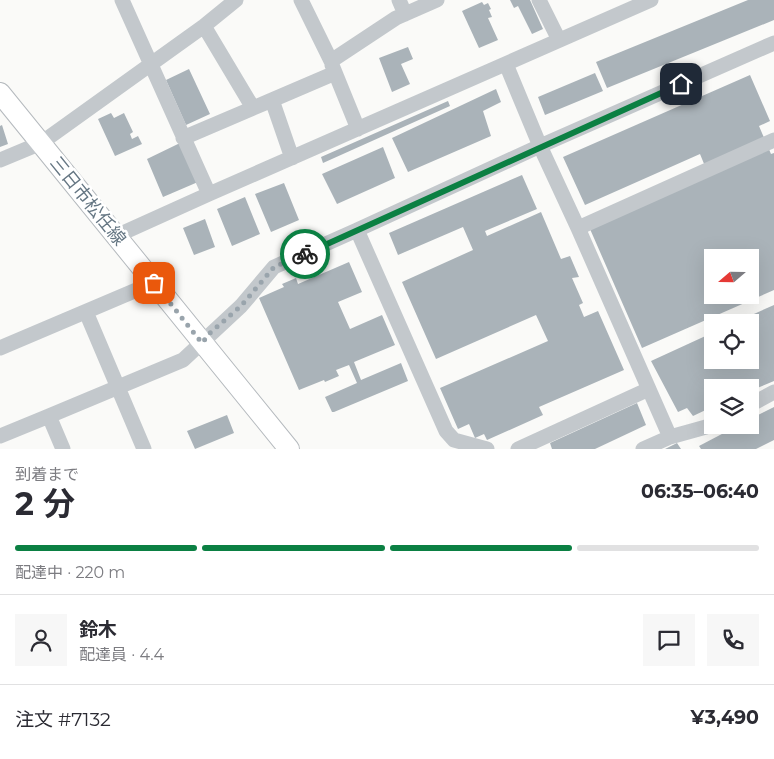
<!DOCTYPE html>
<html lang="ja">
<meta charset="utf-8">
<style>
body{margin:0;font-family:Montserrat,"Noto Sans JP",sans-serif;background:#f7f7f7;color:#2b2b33;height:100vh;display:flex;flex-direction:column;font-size:19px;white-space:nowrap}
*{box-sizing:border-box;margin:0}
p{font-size:16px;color:#7c7c81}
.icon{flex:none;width:28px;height:28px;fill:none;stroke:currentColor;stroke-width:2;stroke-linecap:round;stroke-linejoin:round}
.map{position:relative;height:449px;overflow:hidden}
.side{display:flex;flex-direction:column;background:#fff;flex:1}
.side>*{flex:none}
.needle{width:32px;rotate:250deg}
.buttons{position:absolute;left:704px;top:249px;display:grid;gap:10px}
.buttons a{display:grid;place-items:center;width:55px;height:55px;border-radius:0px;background:#fff;box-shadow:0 5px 20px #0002;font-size:25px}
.pin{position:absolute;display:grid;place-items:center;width:42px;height:42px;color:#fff;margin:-21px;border-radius:10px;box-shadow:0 2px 8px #0006}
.courier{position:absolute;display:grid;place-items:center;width:50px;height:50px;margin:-25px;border:4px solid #0b8043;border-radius:50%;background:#fff;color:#222;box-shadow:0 1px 6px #0007}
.headline em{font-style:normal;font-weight:700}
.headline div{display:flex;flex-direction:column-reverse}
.headline{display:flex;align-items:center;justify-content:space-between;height:85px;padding:0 15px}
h1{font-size:32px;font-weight:700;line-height:38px}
.bar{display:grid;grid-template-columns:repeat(4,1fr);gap:8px 5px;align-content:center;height:60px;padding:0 15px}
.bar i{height:6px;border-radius:4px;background:#e1e1e2}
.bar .active{background:#0b8043}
.bar p{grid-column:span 4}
.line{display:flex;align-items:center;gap:12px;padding:0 15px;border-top:1px solid #e1e1e2}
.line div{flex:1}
.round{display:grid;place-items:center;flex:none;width:52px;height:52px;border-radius:0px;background:#f7f7f7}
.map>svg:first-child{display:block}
</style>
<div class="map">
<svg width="774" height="449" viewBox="0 0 774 449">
<rect width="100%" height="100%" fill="#fafaf8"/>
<path fill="#aab3b9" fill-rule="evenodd" d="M510,0H530L543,29L532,34L518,6L514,8Z
M748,0H774V20L607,88L596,62Z
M482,2L484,5L488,3L491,9L489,10L492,17L488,18L498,40L479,48L462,11Z
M408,47L413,59L401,64L410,84L392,92L379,58Z
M189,69L210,114L186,125L166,80Z
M595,73L603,91L545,115L538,97Z
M750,75L770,121L759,126L771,154L774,153V290L642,348L590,229L709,176L700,154L585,205L563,157ZM712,258H750V295H712Z
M496,89L501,102L483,111L491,136L408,172L392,138Z
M448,101L450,106L323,163L321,157Z
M111,113L114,118L124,113L133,132L130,134L132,139L138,136L142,144L115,156L98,119Z
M2,125L8,144L0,147V126Z
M180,143L198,182L163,197L147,159Z
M383,147L395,178L337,204L322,174Z
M522,175L537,209L485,231L487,236L541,212L561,259L570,256L579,277L572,278L583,303L579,305L584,317L598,311L624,370L539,407L543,415L487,440L484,434L475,438L469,424L458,429L440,388L548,341L536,315L436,359L402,282L473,250L463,227L398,255L389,233Z
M284,183L299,220L271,232L255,194Z
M245,197L260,234L232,246L217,209Z
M205,219L215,247L194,255L183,228Z
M349,262L362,292L338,302L350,329L382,315L395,345L354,362L361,380L401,363L408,381L334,412H332L325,397L357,383L349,365L336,370L339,376L325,382L324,380L299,390L259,298L284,287L282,284L296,278L298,284Z
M774,305V381L750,391V388H712V407L693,416L687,408L678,412L651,361L712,333V360H750V322H736Z
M637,403L646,425L595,449H552L550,443Z
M774,407V440L756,449H701L699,446L739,425H750V419Z
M227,415L234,433L195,449L187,431Z
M677,443L681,449H665Z"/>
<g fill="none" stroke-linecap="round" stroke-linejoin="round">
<g stroke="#b5babe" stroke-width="22">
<path id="major" d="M0,93L289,449"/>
</g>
<path stroke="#c3c8cc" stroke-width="15" d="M122,0L209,194
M301,0L331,61L396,18L437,0
M399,0L405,14
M539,0L559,40
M204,26L253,108
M506,64L540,146L774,43
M332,65L358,129
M183,138L272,100
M292,158L272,100L335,73
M0,160L41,143L204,26L236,0
M578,228L774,140
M116,236L209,194L651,0
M86,312L144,449
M0,348L153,283
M750,405L774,392
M49,416L183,360L241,306L274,267L357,230
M0,436L49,416L63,449
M487,449L454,440L446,431L357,230L540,146L578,228L670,437L706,427L712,424
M518,449L649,389
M643,449L670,437"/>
<use href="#major" stroke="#fff" stroke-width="20"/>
</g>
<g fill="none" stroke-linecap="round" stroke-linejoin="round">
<path stroke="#99a4ac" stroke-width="5" stroke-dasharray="0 9" d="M154,283L202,343L210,333L241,306L274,267L305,254"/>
<path stroke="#0b8043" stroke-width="6" d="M305,254L681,84"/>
</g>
<g text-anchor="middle" stroke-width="5" stroke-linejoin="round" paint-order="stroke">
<g font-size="18" fill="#657683" stroke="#fff">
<text transform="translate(88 201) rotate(51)" y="6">三日市松任線</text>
</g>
</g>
</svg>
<div class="buttons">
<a><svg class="needle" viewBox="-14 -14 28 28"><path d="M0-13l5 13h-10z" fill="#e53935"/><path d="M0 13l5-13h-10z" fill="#7c7c81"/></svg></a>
<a><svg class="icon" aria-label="locate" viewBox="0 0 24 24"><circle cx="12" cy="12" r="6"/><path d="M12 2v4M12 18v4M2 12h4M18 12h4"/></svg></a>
<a><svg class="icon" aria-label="layers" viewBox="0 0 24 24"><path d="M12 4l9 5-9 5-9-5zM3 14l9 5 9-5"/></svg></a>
</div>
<div class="pin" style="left:154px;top:283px;background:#ea580c"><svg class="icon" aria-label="bag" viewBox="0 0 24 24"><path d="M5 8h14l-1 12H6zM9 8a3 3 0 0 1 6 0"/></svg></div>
<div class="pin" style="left:681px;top:84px;background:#1f2937"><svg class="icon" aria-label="home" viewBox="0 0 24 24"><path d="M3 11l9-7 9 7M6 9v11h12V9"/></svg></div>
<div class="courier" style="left:305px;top:254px"><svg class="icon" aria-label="bike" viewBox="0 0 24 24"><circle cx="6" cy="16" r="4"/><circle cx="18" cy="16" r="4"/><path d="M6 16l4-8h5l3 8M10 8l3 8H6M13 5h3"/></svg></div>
</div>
<section class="side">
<div class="headline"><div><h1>2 分</h1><p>到着まで</p></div><em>06:35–06:40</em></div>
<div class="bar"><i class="active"></i><i class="active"></i><i class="active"></i><i></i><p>配達中 · 220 m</p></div>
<div class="line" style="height:90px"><a class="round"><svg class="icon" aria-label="person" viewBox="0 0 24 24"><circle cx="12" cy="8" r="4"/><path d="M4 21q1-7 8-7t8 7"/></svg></a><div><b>鈴木</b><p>配達員 · 4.4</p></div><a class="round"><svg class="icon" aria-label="chat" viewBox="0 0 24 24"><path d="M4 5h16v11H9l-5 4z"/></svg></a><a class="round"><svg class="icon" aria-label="phone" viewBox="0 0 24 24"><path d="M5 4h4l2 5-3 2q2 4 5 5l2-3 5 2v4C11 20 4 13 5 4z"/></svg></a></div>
<div class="line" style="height:65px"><div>注文 #7132</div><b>¥3,490</b></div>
</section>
